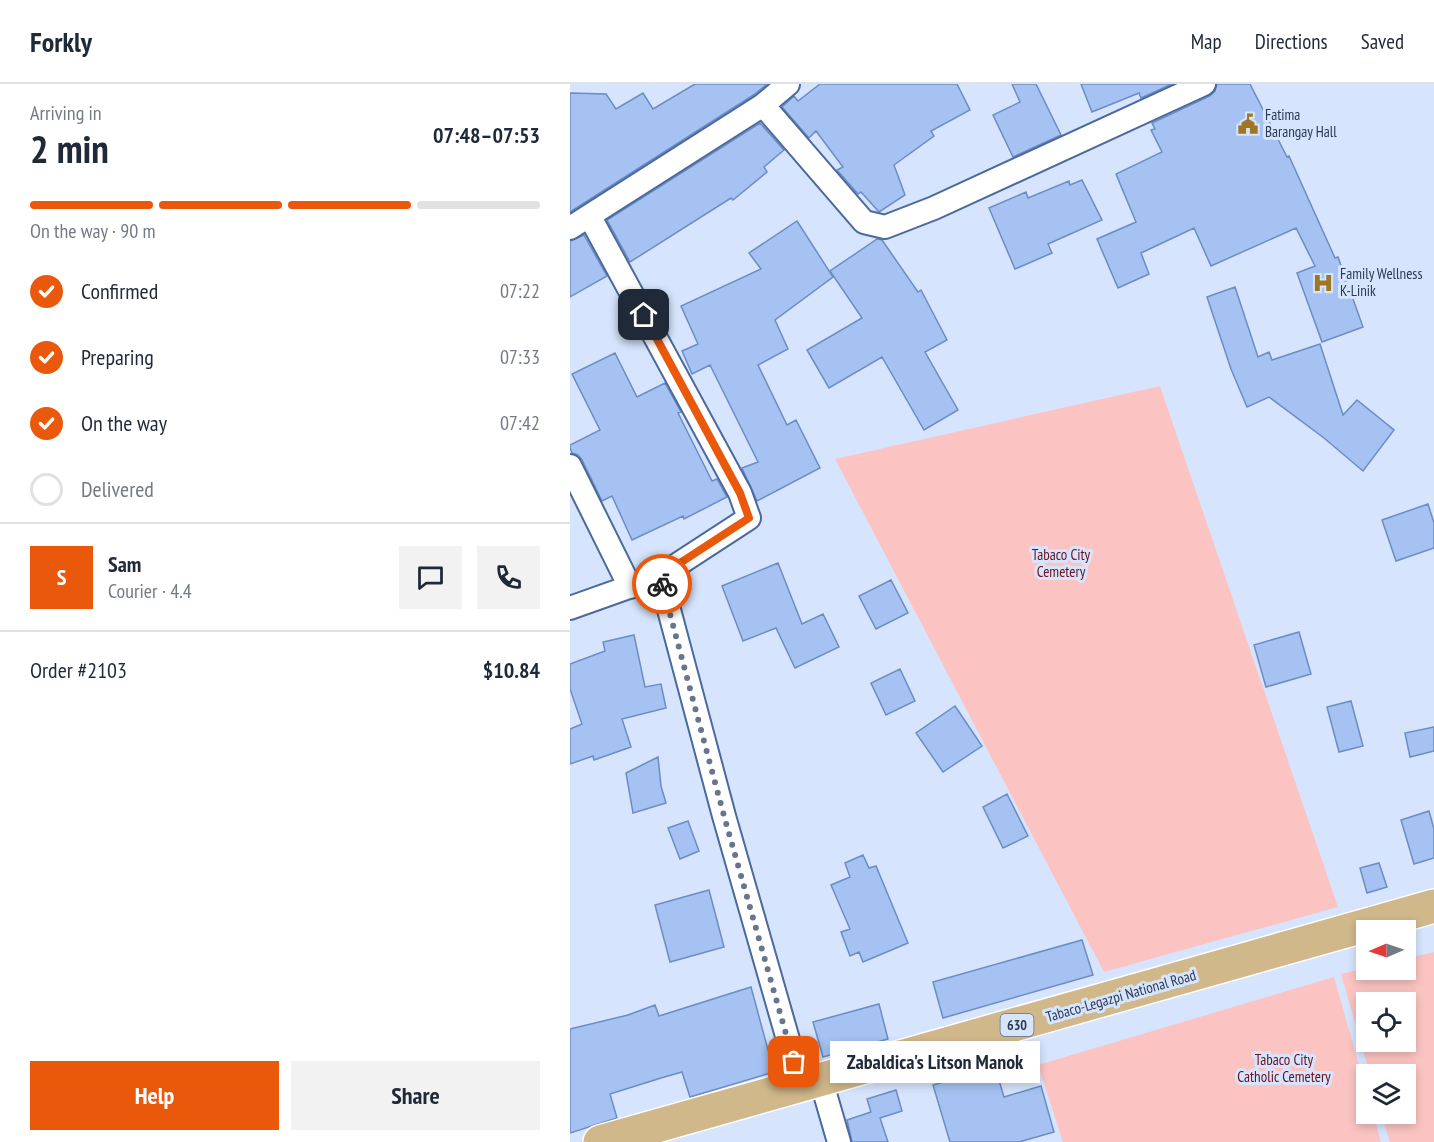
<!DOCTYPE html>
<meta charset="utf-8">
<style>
body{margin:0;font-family:"PT Sans Narrow",sans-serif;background:#f2f2f3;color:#1f2937;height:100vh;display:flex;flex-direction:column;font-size:22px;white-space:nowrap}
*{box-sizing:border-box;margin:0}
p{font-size:20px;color:#747a83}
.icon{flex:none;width:33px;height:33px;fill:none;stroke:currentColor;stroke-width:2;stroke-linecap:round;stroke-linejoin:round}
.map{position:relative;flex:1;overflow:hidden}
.sheet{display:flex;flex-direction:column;background:#fff;width:570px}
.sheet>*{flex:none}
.needle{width:39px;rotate:268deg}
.tools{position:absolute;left:786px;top:836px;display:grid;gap:12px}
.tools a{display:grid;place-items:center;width:60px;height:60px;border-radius:0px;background:#fff;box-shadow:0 3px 9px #0003;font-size:30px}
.pin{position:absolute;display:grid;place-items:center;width:51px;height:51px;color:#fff;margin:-26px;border-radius:12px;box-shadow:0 3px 9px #0006}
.courier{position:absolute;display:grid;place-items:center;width:60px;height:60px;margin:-30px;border:4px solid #ea580c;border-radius:50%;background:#fff;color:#222;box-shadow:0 2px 8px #0007}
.bubble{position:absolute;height:42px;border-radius:0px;background:#fff;box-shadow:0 3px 9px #0003;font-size:20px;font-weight:800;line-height:42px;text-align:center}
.summary em{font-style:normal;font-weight:800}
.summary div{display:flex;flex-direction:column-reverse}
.summary{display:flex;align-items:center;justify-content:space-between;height:102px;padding:0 30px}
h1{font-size:39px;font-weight:800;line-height:45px}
.bar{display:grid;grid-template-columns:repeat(4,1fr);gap:9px 6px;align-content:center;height:72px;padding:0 30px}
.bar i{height:8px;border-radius:4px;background:#e0e1e3}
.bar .on{background:#ea580c}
.bar p{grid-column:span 4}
.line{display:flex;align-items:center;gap:15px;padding:0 30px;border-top:2px solid #e0e1e3}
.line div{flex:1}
.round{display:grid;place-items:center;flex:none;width:63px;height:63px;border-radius:0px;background:#f2f2f3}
ol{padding:0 30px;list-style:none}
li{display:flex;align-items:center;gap:18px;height:66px}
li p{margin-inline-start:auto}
li .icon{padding:6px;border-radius:50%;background:#ea580c;color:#fff;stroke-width:4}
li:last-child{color:#747a83}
li i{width:33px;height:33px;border:3px solid #e0e1e3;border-radius:50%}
.action{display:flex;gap:12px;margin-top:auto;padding:12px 30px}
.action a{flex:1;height:69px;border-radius:0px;background:#ea580c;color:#fff;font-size:24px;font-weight:800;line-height:69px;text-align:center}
.action a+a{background:#f2f2f3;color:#1f2937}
header{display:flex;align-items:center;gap:36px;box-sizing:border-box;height:84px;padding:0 30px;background:#fff;border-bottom:2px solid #e0e1e3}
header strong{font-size:28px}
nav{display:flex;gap:33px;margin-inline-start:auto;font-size:21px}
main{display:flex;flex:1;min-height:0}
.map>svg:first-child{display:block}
</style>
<header>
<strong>Forkly</strong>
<nav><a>Map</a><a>Directions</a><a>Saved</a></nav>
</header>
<main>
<section class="sheet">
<div class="summary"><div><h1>2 min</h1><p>Arriving in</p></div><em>07:48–07:53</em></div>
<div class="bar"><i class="on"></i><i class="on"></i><i class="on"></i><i></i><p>On the way · 90 m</p></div>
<ol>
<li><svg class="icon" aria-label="check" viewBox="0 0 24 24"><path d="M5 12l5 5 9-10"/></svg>Confirmed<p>07:22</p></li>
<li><svg class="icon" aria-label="check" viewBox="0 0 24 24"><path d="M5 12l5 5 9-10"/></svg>Preparing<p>07:33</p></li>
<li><svg class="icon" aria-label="check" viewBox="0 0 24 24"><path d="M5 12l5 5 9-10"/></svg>On the way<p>07:42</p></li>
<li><i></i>Delivered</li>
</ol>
<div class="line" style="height:108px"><b class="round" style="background:#ea580c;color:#fff">S</b><div><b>Sam</b><p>Courier · 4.4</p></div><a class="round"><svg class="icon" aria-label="chat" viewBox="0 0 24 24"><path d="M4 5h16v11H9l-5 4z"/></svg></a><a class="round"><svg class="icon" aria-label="phone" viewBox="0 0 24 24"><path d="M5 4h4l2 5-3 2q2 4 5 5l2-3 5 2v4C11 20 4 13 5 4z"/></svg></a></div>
<div class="line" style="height:78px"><div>Order #2103</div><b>$10.84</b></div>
<div class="action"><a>Help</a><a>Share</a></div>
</section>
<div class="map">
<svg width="864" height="1058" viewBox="0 0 864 1058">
<rect width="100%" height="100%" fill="#d6e5fd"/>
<path fill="#fbc4c2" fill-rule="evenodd" d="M590,302L768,823L534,888L265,375Z
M864,868V1058H820L811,1029H836V990H800L771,890L796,884L836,885V875ZM796,918H836V957H796Z
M764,893L796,1006V1029H803L811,1058H493L468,981Z"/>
<path fill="#a5c2f2" stroke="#6b8cc4" stroke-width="1.5" d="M125,0H197L185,10L0,128V9L36,10L46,25L73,9L83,25Z
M250,0H387L400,26L361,47L364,52L324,81L335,111L309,128L291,108L288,110L267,86L273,83L246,47L239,54L212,23L224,12L228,17Z
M442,0H466L491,51L443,73L423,31L450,18Z
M511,0H602L571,14L569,9L522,28Z
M647,0H680L717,73L719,72L765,174L768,173L793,243L752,258L727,189L745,182L726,144L641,182L624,144L571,169L579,190L548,204L527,155L566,138L546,90L592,68L581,46L585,45L582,39L640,12L645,7Z
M190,39L214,66L194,83L197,88L163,116L161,114L60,178L37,136Z
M512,96L532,136L478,160L482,169L445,185L419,124L456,108L458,114L499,97L500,101Z
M227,137L263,193L205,236L218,265L188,281L217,341L226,336L250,384L187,417L172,384L188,378L140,281L122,290L112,267L128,260L111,222L191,185L179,169Z
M14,151L37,192L0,213V157Z
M307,155L312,156L348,208L351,206L377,256L355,268L388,326L354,346L312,273L259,304L237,266L292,234L260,187Z
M665,203L688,273L699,268L702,276L750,260L773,331L787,316L824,346L793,387L754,354L699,313L677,323L661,285L637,213Z
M45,269L67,313L95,299L111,328L108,329L142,397L147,395L157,413L114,435L113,432L62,456L42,412L32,417L12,376L8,371L2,369L0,364V361L30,346L2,290Z
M858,420L864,439V464L826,477L812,436Z
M208,479L232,540L253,530L269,563L225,584L206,544L173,557L152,502Z
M321,496L338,529L306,545L289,512Z
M729,548L741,590L696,603L684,561Z
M64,551L75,603L91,600L96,624L52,635L61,663L24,676L23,672L0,680V645L12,640L0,605V580L35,567L33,558Z
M330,585L345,617L316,631L301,599Z
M781,617L793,662L769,668L757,623Z
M385,622L412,662L373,688L346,649Z
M864,643V667L840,673L835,649Z
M88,673L91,702L96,719L63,729L56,689Z
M437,710L458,752L433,764L413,723Z
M859,727L864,745V774L844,780L831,736Z
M118,737L129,767L110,775L98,744Z
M293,771L299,784L306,782L338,859L293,878L289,868L280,872L271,848L280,845L261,801L280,793L275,779Z
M809,779L817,803L797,809L790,784Z
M139,806L154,863L100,878L85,821Z
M512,856L523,891L373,934L363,898Z
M181,903L204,988L120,1013L112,988L91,994L40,1010L47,1034L0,1049V945L58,931L85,921L89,932Z
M309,920L318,955L253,973L243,938Z
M425,983L434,1013L471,1002L484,1048L449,1058H380L363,1001Z
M326,1006L332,1027L310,1034L318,1058H282L277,1036L301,1028L297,1015Z"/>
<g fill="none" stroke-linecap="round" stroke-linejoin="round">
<g stroke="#4a699f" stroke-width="26">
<path id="minor" d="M193,21L294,138L315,143L364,124L634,0
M0,144L193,21L218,0
M0,382L60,503
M90,492L154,732L231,1001
M0,524L90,492L179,434L170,409L20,133
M251,996L269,1058"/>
</g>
<g stroke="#fff" stroke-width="36">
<path id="primary" d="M30,1058C307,977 587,903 864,822"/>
</g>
<use href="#minor" stroke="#fff" stroke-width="22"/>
<use href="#primary" stroke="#d0b88b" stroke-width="33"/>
</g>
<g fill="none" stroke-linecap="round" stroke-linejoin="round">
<path stroke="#67768d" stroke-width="6" stroke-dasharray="0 10.8" d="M92,500L154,732L224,978"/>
<path stroke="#ea580c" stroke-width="8" d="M74,231L170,409L179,434L90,492L92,500"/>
</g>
<defs>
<g id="civic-bare" transform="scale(1.62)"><path d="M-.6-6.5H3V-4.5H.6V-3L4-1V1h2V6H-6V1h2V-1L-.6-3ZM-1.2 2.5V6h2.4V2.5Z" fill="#9f7624" stroke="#d6e5fd" stroke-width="2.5" paint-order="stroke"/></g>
<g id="hospital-bare" transform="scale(1.62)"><path d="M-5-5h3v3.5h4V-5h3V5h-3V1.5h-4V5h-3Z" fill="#9f7624" stroke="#d6e5fd" stroke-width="2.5" paint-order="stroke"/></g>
</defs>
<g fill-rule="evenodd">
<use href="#civic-bare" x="678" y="40"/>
<use href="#hospital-bare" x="753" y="199"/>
</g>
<g text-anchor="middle" stroke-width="6" stroke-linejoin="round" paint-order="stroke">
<rect fill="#d6e5fd" stroke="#5e6d85" stroke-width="1.5" x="430.5" y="930" width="33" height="22" rx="4.5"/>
<g font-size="14" font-weight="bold" fill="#2b3a51">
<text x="447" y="946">630</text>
</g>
<g font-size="15" fill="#2b3a51" stroke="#d6e5fd" text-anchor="start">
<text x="695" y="36">Fatima<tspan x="695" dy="17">Barangay Hall</tspan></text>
<text x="770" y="195">Family Wellness<tspan x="770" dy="17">K-Linik</tspan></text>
</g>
<g font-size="15" fill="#6a0f1b" stroke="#d6e5fd">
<text x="491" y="476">Tabaco City<tspan x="491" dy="17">Cemetery</tspan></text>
<text x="714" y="981">Tabaco City<tspan x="714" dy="17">Catholic Cemetery</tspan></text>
</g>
<g font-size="15" fill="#2b3a51" stroke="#d6e5fd">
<text transform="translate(551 912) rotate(-16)" y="5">Tabaco-Legazpi National Road</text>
</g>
</g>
</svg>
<div class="tools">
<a><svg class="needle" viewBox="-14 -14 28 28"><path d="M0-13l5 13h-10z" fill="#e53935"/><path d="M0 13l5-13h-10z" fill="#747a83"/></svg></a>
<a><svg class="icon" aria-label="locate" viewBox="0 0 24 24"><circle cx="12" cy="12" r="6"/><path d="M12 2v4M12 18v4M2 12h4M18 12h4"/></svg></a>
<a><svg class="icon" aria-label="layers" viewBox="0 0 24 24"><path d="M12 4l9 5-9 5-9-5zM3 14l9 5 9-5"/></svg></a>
</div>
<div class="pin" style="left:224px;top:978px;background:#ea580c"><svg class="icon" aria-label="bag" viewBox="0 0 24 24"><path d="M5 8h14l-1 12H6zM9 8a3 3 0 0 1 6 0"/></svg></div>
<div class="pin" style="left:74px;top:231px;background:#1f2937"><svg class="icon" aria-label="home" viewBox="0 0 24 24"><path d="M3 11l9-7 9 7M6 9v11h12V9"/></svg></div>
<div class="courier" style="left:92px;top:500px"><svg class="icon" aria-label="bike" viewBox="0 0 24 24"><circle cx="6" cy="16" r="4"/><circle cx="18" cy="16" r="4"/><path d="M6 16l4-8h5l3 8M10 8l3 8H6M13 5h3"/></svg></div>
<div class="bubble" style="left:260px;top:957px;width:210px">Zabaldica's Litson Manok</div>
</div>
</main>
